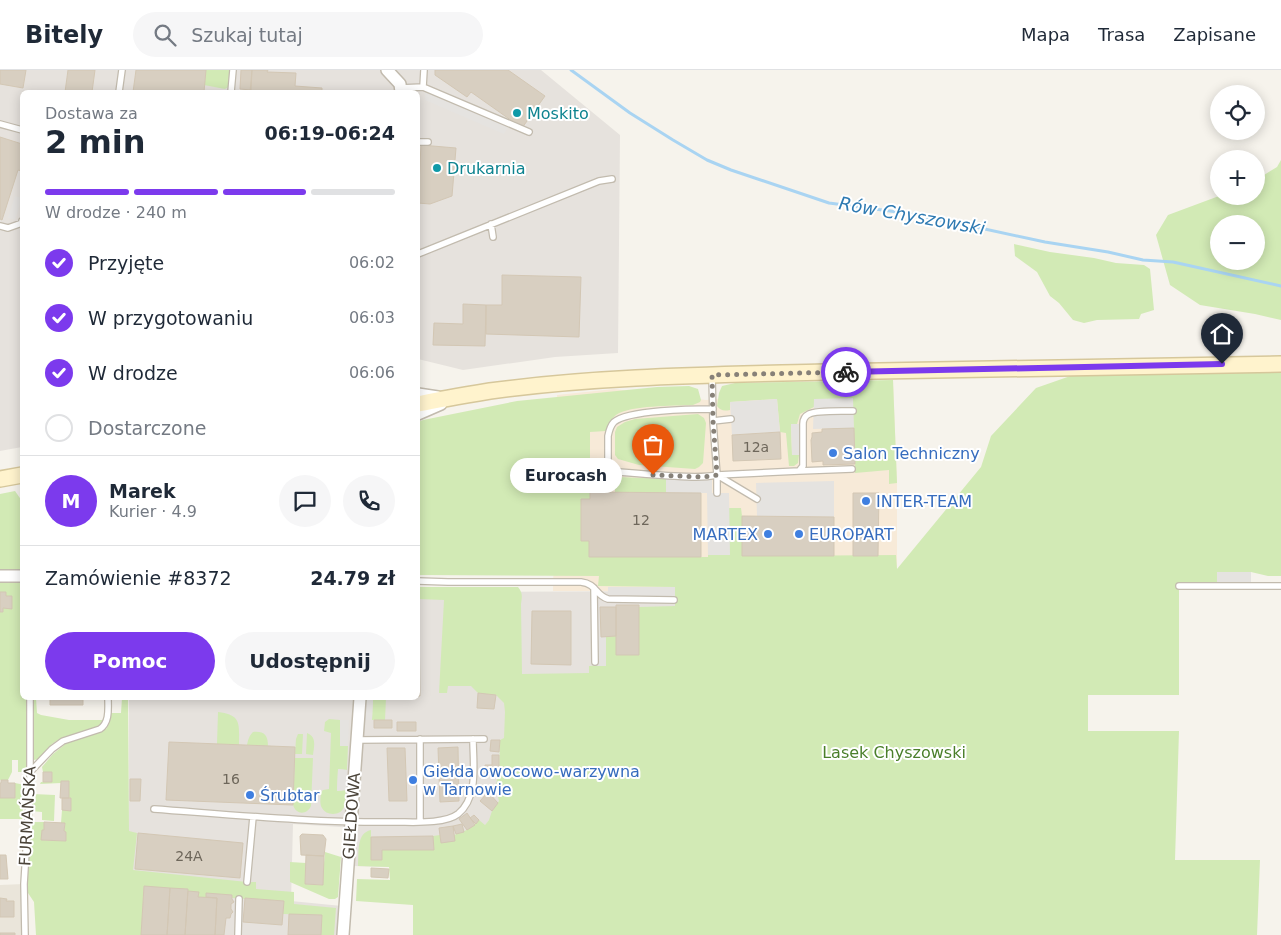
<!DOCTYPE html>
<html lang="pl">
<meta charset="utf-8">
<style>
body{margin:0;font-family:"DejaVu Sans",sans-serif;background:#f6f6f7;color:#1f2937;height:100vh;display:flex;flex-direction:column;font-size:19px;white-space:nowrap}
*{box-sizing:border-box;margin:0}
p{font-size:16px;color:#747a83}
.icon{flex:none;width:28px;height:28px;fill:none;stroke:currentColor;stroke-width:2;stroke-linecap:round;stroke-linejoin:round}
.map{position:relative;flex:1;overflow:hidden}
.sheet{position:absolute;left:20px;top:20px;width:400px;height:610px;display:flex;flex-direction:column;background:#fff;border-radius:8px;box-shadow:0 2px 12px #0003}
.sheet>*{flex:none}
.buttons{position:absolute;left:1210px;top:15px;display:grid;gap:10px}
.buttons a{display:grid;place-items:center;width:55px;height:55px;border-radius:50%;background:#fff;box-shadow:0 2px 12px #0003;font-size:25px}
.pin{position:absolute;display:grid;place-items:center;width:42px;height:42px;color:#fff;margin:-51px -21px;border-radius:50% 50% 50% 0;rotate:-45deg;box-shadow:0 0 5px #0007}
.pin .icon{rotate:45deg}
.courier{position:absolute;display:grid;place-items:center;width:50px;height:50px;margin:-25px;border:4px solid #7c3aed;border-radius:50%;background:#fff;color:#222;box-shadow:0 1px 6px #0007}
.bubble{position:absolute;height:35px;border-radius:18px;background:#fff;box-shadow:0 2px 12px #0003;font-size:16px;font-weight:700;line-height:35px;text-align:center}
.summary em{font-style:normal;font-weight:700}
.summary div{display:flex;flex-direction:column-reverse}
.summary{display:flex;align-items:center;justify-content:space-between;height:85px;padding:0 25px}
h1{font-size:32px;font-weight:700;line-height:38px}
.bar{display:grid;grid-template-columns:repeat(4,1fr);gap:8px 5px;align-content:center;height:60px;padding:0 25px}
.bar i{height:6px;border-radius:4px;background:#e0e1e3}
.bar .selected{background:#7c3aed}
.bar p{grid-column:span 4}
.line{display:flex;align-items:center;gap:12px;padding:0 25px;border-top:1px solid #e0e1e3}
.line div{flex:1}
.round{display:grid;place-items:center;flex:none;width:52px;height:52px;border-radius:26px;background:#f6f6f7}
ol{padding:0 25px;list-style:none}
li{display:flex;align-items:center;gap:15px;height:55px}
li p{margin-inline-start:auto}
li .icon{padding:5px;border-radius:50%;background:#7c3aed;color:#fff;stroke-width:4}
li:last-child{color:#747a83}
li i{width:28px;height:28px;border:2px solid #e0e1e3;border-radius:50%}
.primary-button{display:flex;gap:10px;margin-top:auto;padding:10px 25px}
.primary-button a{flex:1;height:58px;border-radius:30px;background:#7c3aed;color:#fff;font-size:20px;font-weight:700;line-height:58px;text-align:center}
.primary-button a+a{background:#f6f6f7;color:#1f2937}
header{display:flex;align-items:center;gap:30px;box-sizing:border-box;height:70px;padding:0 25px;background:#fff;border-bottom:1px solid #e0e1e3}
header strong{font-size:24px}
nav{display:flex;gap:28px;margin-inline-start:auto;font-size:18px}
.search{width:350px;height:45px;background:#f6f6f7;display:flex;align-items:center;gap:12px;box-sizing:border-box;padding:0 18px;border-radius:28px;color:#747a83;font-size:19px}
.map>svg:first-child{display:block}
</style>
<header>
<strong>Bitely</strong>
<div class="search"><svg class="icon" aria-label="search" viewBox="0 0 24 24"><circle cx="10" cy="10" r="6"/><path d="M15 15l6 6"/></svg>Szukaj tutaj</div>
<nav><a>Mapa</a><a>Trasa</a><a>Zapisane</a></nav>
</header>
<div class="map">
<svg width="1281" height="865" viewBox="0 0 1281 865">
<rect width="100%" height="100%" fill="#f6f3ec"/>
<path fill="#eae5da" d="M24,814L25,865H0V815Z"/>
<path fill="#f7ead8" d="M893,310L897,413V500L694,521H553L557,325L614,319L706,330Z"/>
<path fill="#e6e2dd" d="M0,0H541L620,65L618,283L555,287L463,300L418,289V22H22V377L0,381Z
M694,521L653,574L507,728L466,779L390,797L353,796L356,758L293,754L291,831L342,836L339,865H128L129,628H418V522Z"/>
<path fill="#d2eab5" fill-rule="evenodd" d="M206,0H229L230,3L228,17L225,19L204,15Z
M1281,90V250L1255,244L1200,235L1170,215L1156,165L1168,145L1219,126H1256V110L1277,97ZM1219,154H1256V191H1219Z
M1014,174L1050,182L1094,188L1116,193L1144,195L1150,199L1154,240L1141,244L1139,249L1097,250L1084,253L1073,250L1059,233L1050,226L1037,202L1015,186Z
M1281,300V506H1268L1251,502H1217V516H1179V625H1088V661H1179L1175,790H1260L1257,865H413V835L356,831L357,809L390,810L389,797L358,796C359,783 356,763 371,760V789L382,780L434,779L433,766L440,765L441,773L454,771V765C464,762 472,758 479,750L485,755L489,750L492,741L499,731C497,723 494,714 499,705L500,670L504,668L505,642L504,633L496,625L478,623L471,616H448L447,623H439L444,530L418,529V517H518C523,523 522,527 521,534L522,604L589,603V596L606,595V566H616V585H639V537L675,536V517L598,516L599,506L418,505V352L423,350L517,331L657,317L689,316L698,319L701,330L700,332L693,335C674,336 630,335 616,345C611,349 608,355 606,361L590,362V429H581V471H589L590,486L701,487H708V485H729V438H741L742,446L743,486L896,485L897,499L981,397L991,366L1036,318L1079,303Z
M893,310L897,413L889,414V400L855,403V394L814,329V337L800,344L797,354H791L792,385H799L798,393L794,396H789L786,363L780,362L777,329L730,332V340C724,341 721,341 717,336L719,323L722,316L735,313Z
M698,344L704,348L706,353L703,393L699,397L695,399L639,395L618,389L615,385V362L617,357L625,352L635,349Z
M619,407L666,409V423L615,422V410Z
M15,421L22,431V503H0V424Z
M0,507L22,510V628H26L27,701L25,702H18V690H12V702L8,710H0Z
M32,628H36L37,643L41,645L69,650H104L99,657L58,670L52,674L39,689L34,690L32,688Z
M122,628H128L129,761L137,763L133,800L247,812H256V819L294,822V834L336,838L334,865H321L322,845L283,844L284,831L245,828V829L232,828V825L206,823V827H198V822L144,817L141,865H36L34,832L28,823L27,791L29,752H44V760L42,761V770L66,771V762L64,761L65,754L61,753L62,740H71V729L69,728V711H61V713L40,714L41,712H52V702H43L42,697L53,684L68,672L106,659L109,654L111,643H121Z
M373,628H386L385,650H372Z
M218,642C242,645 239,654 239,675L217,674Z
M329,649L340,650V676H348L347,700L338,699L337,721L346,720C345,725 346,732 344,737C341,746 326,746 322,738C319,733 321,727 321,722L323,720L329,719L331,663L324,661L325,652Z
M253,662C264,661 268,665 268,676L247,675C248,670 249,666 253,662Z
M307,663C317,667 314,676 313,685L306,684Z
M298,664H303L302,684H295L296,669Z
M295,688H313L311,736C307,745 296,745 293,735Z
M15,713L25,715L22,749H0V728H15Z
M33,724L55,725L54,751L42,750V742L30,741L31,728Z
M325,782L341,787L338,827L335,829H329L290,812V792L306,793L305,814L322,815Z"/>
<path fill="#e5e3e0" d="M425,22L508,57L504,64L425,30Z
M15,126L22,128L15,150L8,148Z
M853,328L854,358L813,359L814,329Z
M777,329L780,362L732,365L730,332Z
M791,354H803L804,385H792Z
M666,409L712,410V423H729L730,485H708L707,423H666Z
M834,411V447L757,446L756,413Z
M1217,502H1251V516H1217Z
M608,517H675V530L608,529Z
M606,566V596H595V567Z
M364,628H373L372,650H362Z
M340,650H349L348,676H340Z
M338,699L347,700L346,720L337,721Z"/>
<g fill="none" stroke-linecap="round" stroke-linejoin="round">
<path stroke="#a9d4f2" stroke-width="3" d="M571,0L630,43L673,70L707,90L731,100L829,133L905,143L971,156L1045,172L1108,182L1143,190L1173,192L1281,216"/>
</g>
<path fill="#d8cfc1" stroke="#d3c7b4" d="M0,0H26L23,18L0,14Z
M68,0H95L92,22H65Z
M136,0H206L204,22H133Z
M241,0H252L251,20L240,19Z
M252,0H268L267,2L296,3L295,16L322,18V22H250Z
M435,0H508L545,26L522,58L471,22L467,27L435,5Z
M0,67L22,74V101L18,100L2,150L0,149Z
M421,75L456,78L452,126L430,134L418,133Z
M502,205L581,207L579,267L486,264V235H502Z
M463,234L486,235L485,276L433,275L434,253L463,254Z
M854,358L855,394L823,395V391L812,392L811,370L812,367V363L822,362V359Z
M780,362L781,389L733,391L732,365Z
M590,422L701,423V487H589V471H581V429H590Z
M853,423H879L878,486H853Z
M742,446L834,447V486H742Z
M0,522H6V526H12V539L3,538V542H0Z
M616,535H639V585H616Z
M600,537H616V566L601,567Z
M532,541H571V595L531,594Z
M418,550H419L420,626H418Z
M478,623L496,625L494,639L477,638Z
M50,628H83V635H50Z
M374,650H392V658H374Z
M397,652H416V661H397Z
M491,670H500L499,682L490,681Z
M169,672L295,677L293,735L166,730Z
M458,677L459,731L440,732L438,678Z
M387,678H405L407,731H389Z
M492,685H499V706L485,705V695H492Z
M43,702H52V712H43Z
M130,709H141L140,731H130Z
M1,710H8V713H15V728H0V713H1Z
M61,711H69V728H60Z
M488,722L498,733L492,741L480,731Z
M62,728H71V741L62,740Z
M467,743L475,755L467,760L459,749Z
M474,745L479,750L476,754L470,748Z
M44,752L65,753L64,761L66,762V771L41,770L42,760H44Z
M462,754L464,762L456,764L453,756Z
M453,756L455,771L441,773L439,758Z
M138,763L243,773L240,808L135,799Z
M302,764L323,765L326,769L324,786L301,785L300,766Z
M433,766L434,780H382V790H371V767Z
M0,785H6L8,809H0Z
M306,785L324,786L323,815L305,814Z
M371,798L389,799L388,808L371,807Z
M144,816L170,818L167,865H141Z
M170,818L188,819L185,865H167Z
M188,821L199,822L198,827L217,828L215,865H185Z
M206,823L232,825V829L234,832L231,834V839L233,842L231,844L230,848H226L224,865H215L217,828L206,827Z
M0,828L7,829L6,831H14V847H0Z
M245,828L284,831L282,855L243,852Z
M289,844L322,845L321,865H288Z
M0,863H15V865H0Z"/>
<g fill="none" stroke-linecap="round" stroke-linejoin="round">
<g stroke="#c2bbae" stroke-width="8">
<path id="service" d="M423,17L424,0
M400,18L423,17L529,62
M119,22L122,0
M231,22L233,0
M0,54L22,60
M418,72H428
M491,154L493,167
M0,156L8,158L22,153V151
M418,184L599,111L612,109
M712,305L713,351L717,405L799,401L803,396V354C803,350 805,346 809,344C816,340 844,341 853,341
M713,351L731,349
M608,401C630,403 652,405 674,406C689,407 703,408 717,405
M799,401L852,399
M608,416V366C609,361 610,356 614,352C628,340 692,339 713,339
M717,423V405L757,429
M418,511L448,512H581C597,514 595,525 608,529L674,530
M1179,516H1281
M594,518L595,592
M357,670L484,669
M30,702L52,679L63,671L100,659C110,652 108,638 108,628
M154,739C235,745 316,753 398,752C414,752 445,754 458,744C479,727 473,693 473,669
M420,752V669
M247,812L253,747
M25,865L24,814L30,716V628
M238,865L239,829"/>
</g>
<g stroke="#c2bbae" stroke-width="14">
<path id="minor" d="M387,0L400,14L401,22
M418,324L438,327
M418,344L441,334
M0,506H22
M343,865L360,628"/>
</g>
<g stroke="#d6c79b" stroke-width="18">
<path id="secondary" d="M418,334C442,329 466,325 490,321C601,306 713,305 824,302C977,298 1129,296 1281,294
M0,409L22,405"/>
</g>
<use href="#service" stroke="#fff" stroke-width="5.5"/>
<use href="#minor" stroke="#fff" stroke-width="11"/>
<use href="#secondary" stroke="#fff3cd" stroke-width="15"/>
</g>
<g fill="none" stroke-linecap="round" stroke-linejoin="round">
<path stroke="#878178" stroke-width="5" stroke-dasharray="0 9" d="M653,405L703,407L717,405L713,351L712,305L846,302"/>
<path stroke="#7c3aed" stroke-width="6" d="M846,302L1222,294"/>
</g>
<g fill="#0f9aa8" stroke="#fff" stroke-width="2">
<circle cx="517" cy="43" r="5"/>
<circle cx="437" cy="98" r="5"/>
</g>
<g fill="#3f7fe0" stroke="#fff" stroke-width="2">
<circle cx="833" cy="383" r="5"/>
<circle cx="866" cy="431" r="5"/>
<circle cx="768" cy="464" r="5"/>
<circle cx="799" cy="464" r="5"/>
<circle cx="413" cy="710" r="5"/>
<circle cx="250" cy="725" r="5"/>
</g>
<g text-anchor="middle" stroke-width="4" stroke-linejoin="round" paint-order="stroke">
<g font-size="14" fill="#6e675b">
<text x="756" y="382">12a</text>
<text x="641" y="455">12</text>
<text x="231" y="714">16</text>
<text x="189" y="791">24A</text>
</g>
<g font-size="16" fill="#0d838f" stroke="#fff" text-anchor="start">
<text x="527" y="49">Moskito</text>
<text x="447" y="104">Drukarnia</text>
</g>
<g font-size="16" fill="#366cbe" stroke="#fff" text-anchor="start">
<text x="843" y="389">Salon Techniczny</text>
<text x="876" y="437">INTER-TEAM</text>
<text x="758" y="470" text-anchor="end">MARTEX</text>
<text x="809" y="470">EUROPART</text>
<text x="423" y="707">Giełda owocowo-warzywna<tspan x="423" dy="18">w Tarnowie</tspan></text>
<text x="260" y="731">Śrubtar</text>
</g>
<g font-size="16" fill="#4a7f2a" stroke="#fff">
<text x="894" y="688">Lasek Chyszowski</text>
</g>
<g font-size="16" fill="#4b4439" stroke="#fff">
<text transform="translate(27 746) rotate(-87)" y="6">FURMAŃSKA</text>
<text transform="translate(351 746) rotate(-86)" y="6">GIEŁDOWA</text>
</g>
<g font-size="18" font-style="italic" fill="#2e7ab2" stroke="#fff">
<text transform="translate(912 146) rotate(10)" y="6">Rów Chyszowski</text>
</g>
</g>
</svg>
<div class="buttons">
<a><svg class="icon" aria-label="locate" viewBox="0 0 24 24"><circle cx="12" cy="12" r="6"/><path d="M12 2v4M12 18v4M2 12h4M18 12h4"/></svg></a>
<a>+</a>
<a>−</a>
</div>
<div class="pin" style="left:653px;top:405px;background:#ea580c"><svg class="icon" aria-label="bag" viewBox="0 0 24 24"><path d="M5 8h14l-1 12H6zM9 8a3 3 0 0 1 6 0"/></svg></div>
<div class="pin" style="left:1222px;top:294px;background:#1f2937"><svg class="icon" aria-label="home" viewBox="0 0 24 24"><path d="M3 11l9-7 9 7M6 9v11h12V9"/></svg></div>
<div class="courier" style="left:846px;top:302px"><svg class="icon" aria-label="bike" viewBox="0 0 24 24"><circle cx="6" cy="16" r="4"/><circle cx="18" cy="16" r="4"/><path d="M6 16l4-8h5l3 8M10 8l3 8H6M13 5h3"/></svg></div>
<div class="bubble" style="left:510px;top:388px;width:112px">Eurocash</div>
<section class="sheet">
<div class="summary"><div><h1>2 min</h1><p>Dostawa za</p></div><em>06:19–06:24</em></div>
<div class="bar"><i class="selected"></i><i class="selected"></i><i class="selected"></i><i></i><p>W drodze · 240 m</p></div>
<ol>
<li><svg class="icon" aria-label="check" viewBox="0 0 24 24"><path d="M5 12l5 5 9-10"/></svg>Przyjęte<p>06:02</p></li>
<li><svg class="icon" aria-label="check" viewBox="0 0 24 24"><path d="M5 12l5 5 9-10"/></svg>W przygotowaniu<p>06:03</p></li>
<li><svg class="icon" aria-label="check" viewBox="0 0 24 24"><path d="M5 12l5 5 9-10"/></svg>W drodze<p>06:06</p></li>
<li><i></i>Dostarczone</li>
</ol>
<div class="line" style="height:90px"><b class="round" style="background:#7c3aed;color:#fff">M</b><div><b>Marek</b><p>Kurier · 4.9</p></div><a class="round"><svg class="icon" aria-label="chat" viewBox="0 0 24 24"><path d="M4 5h16v11H9l-5 4z"/></svg></a><a class="round"><svg class="icon" aria-label="phone" viewBox="0 0 24 24"><path d="M5 4h4l2 5-3 2q2 4 5 5l2-3 5 2v4C11 20 4 13 5 4z"/></svg></a></div>
<div class="line" style="height:65px"><div>Zamówienie #8372</div><b>24.79 zł</b></div>
<div class="primary-button"><a>Pomoc</a><a>Udostępnij</a></div>
</section>
</div>
